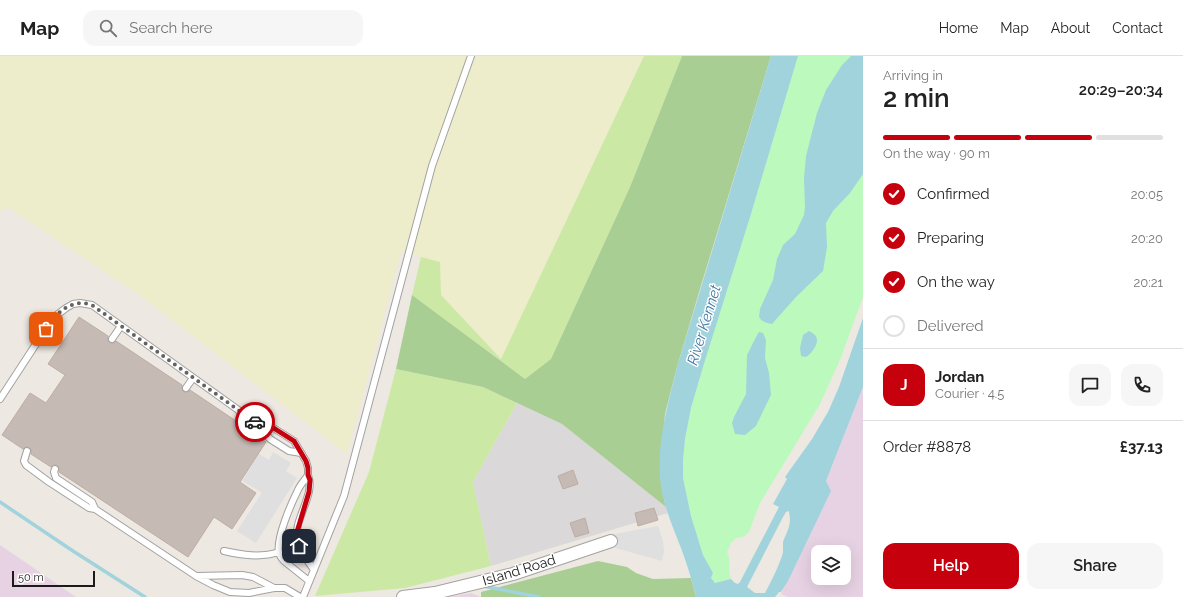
<!DOCTYPE html>
<meta charset="utf-8">
<style>
body{margin:0;font-family:Raleway,sans-serif;background:#f6f6f6;color:#222;height:100vh;display:flex;flex-direction:column;font-size:15px;white-space:nowrap}
*{box-sizing:border-box;margin:0}
p{font-size:13px;color:#767676}
.icon{flex:none;width:22px;height:22px;fill:none;stroke:currentColor;stroke-width:2;stroke-linecap:round;stroke-linejoin:round}
.map{position:relative;flex:1;overflow:hidden}
.drawer{display:flex;flex-direction:column;background:#fff;width:320px}
.drawer>*{flex:none}
.fabs{position:absolute;left:811px;top:489px;display:grid;gap:8px}
.fabs a{display:grid;place-items:center;width:40px;height:40px;border-radius:8px;background:#fff;box-shadow:0 4px 16px #0002;font-size:20px}
.scale{position:absolute;left:12px;bottom:10px;width:83px;box-sizing:border-box;padding-left:4px;border:2px solid #1b1b1b;border-top:0;font-size:11px;line-height:14px;white-space:nowrap;color:#1b1b1b;-webkit-text-stroke:3px #fff;paint-order:stroke}
.pin{position:absolute;display:grid;place-items:center;width:34px;height:34px;color:#fff;margin:-17px;border-radius:8px;box-shadow:0 2px 6px #0006}
.courier{position:absolute;display:grid;place-items:center;width:40px;height:40px;margin:-20px;border:3px solid #c7000d;border-radius:50%;background:#fff;color:#222;box-shadow:0 1px 5px #0007}
.summary em{font-style:normal;font-weight:600}
.summary div{display:flex;flex-direction:column-reverse}
.summary{display:flex;align-items:center;justify-content:space-between;height:68px;padding:0 20px}
h1{font-size:26px;font-weight:600;line-height:30px}
.bar{display:grid;grid-template-columns:repeat(4,1fr);gap:6px 4px;align-content:center;height:48px;padding:0 20px}
.bar i{height:5px;border-radius:3px;background:#e0e0e0}
.bar .selected{background:#c7000d}
.bar p{grid-column:span 4}
.line{display:flex;align-items:center;gap:10px;padding:0 20px;border-top:1px solid #e0e0e0}
.line div{flex:1}
.round{display:grid;place-items:center;flex:none;width:42px;height:42px;border-radius:12px;background:#f6f6f6}
ol{padding:0 20px;list-style:none}
li{display:flex;align-items:center;gap:12px;height:44px}
li p{margin-inline-start:auto}
li .icon{padding:4px;border-radius:50%;background:#c7000d;color:#fff;stroke-width:4}
li:last-child{color:#767676}
li i{width:22px;height:22px;border:2px solid #e0e0e0;border-radius:50%}
.action{display:flex;gap:8px;margin-top:auto;padding:8px 20px}
.action a{flex:1;height:46px;border-radius:12px;background:#c7000d;color:#fff;font-size:16px;font-weight:600;line-height:46px;text-align:center}
.action a+a{background:#f6f6f6;color:#222}
header{display:flex;align-items:center;gap:24px;box-sizing:border-box;height:56px;padding:0 20px;background:#fff;border-bottom:1px solid #e0e0e0}
header strong{font-size:19px}
nav{display:flex;gap:22px;margin-inline-start:auto;font-size:14px}
.search{width:280px;height:36px;background:#f6f6f6;display:flex;align-items:center;gap:10px;box-sizing:border-box;padding:0 14px;border-radius:12px;color:#767676;font-size:15px}
main{display:flex;flex:1;min-height:0}
.map>svg:first-child{display:block}
</style>
<header>
<strong>Map</strong>
<div class="search"><svg class="icon" aria-label="search" viewBox="0 0 24 24"><circle cx="10" cy="10" r="6"/><path d="M15 15l6 6"/></svg>Search here</div>
<nav><a>Home</a><a>Map</a><a>About</a><a>Contact</a></nav>
</header>
<main>
<div class="map">
<svg width="863" height="541" viewBox="0 0 863 541">
<rect width="100%" height="100%" fill="#ede8e1"/>
<path fill="#dad8d8" d="M517,347L562,368L666,451L668,457L491,510L473,426Z"/>
<path fill="#e7d2e4" fill-rule="evenodd" d="M863,331V541H788L781,538L807,485L826,425ZM818,496H844V522H818Z
M0,489L76,541H0Z
M471,537L481,541H450Z"/>
<path fill="#ededcb" d="M0,0H644L501,303L440,239V206L401,196L347,398L138,238L9,152L0,155Z"/>
<path fill="#cbe9a5" d="M644,0H682L630,131L551,303L525,323L412,239L421,201L440,206L441,239L501,303Z
M396,313L483,331L517,347L473,426L491,510L405,532L315,540L369,416Z"/>
<path fill="#a9ce94" d="M682,0H771L700,233L677,311L665,358L660,419L663,439L666,451L562,368L483,331L396,313L412,239L525,323L551,303L630,131Z
M598,505L627,511L636,517L653,523L691,522L696,541H481V536Z"/>
<path fill="#bbfabc" d="M798,0H863V241L840,304L820,348L760,447L749,476L743,481L736,482L731,487L727,496C732,507 727,512 731,523L715,527L711,522L713,517L703,499L691,460L683,422V404L685,383L691,352L703,311L751,158Z"/>
<path fill="#dfdfdf" d="M273,396L291,407L286,415L297,422L256,487L237,475L261,438V436L242,425L259,398L269,404Z
M658,470L663,485L664,496L662,505L612,491L610,479Z"/>
<path fill="#a0d3dc" fill-rule="evenodd" d="M771,0H798L751,158L703,311L691,352L685,383L683,404V422L691,460L703,499L713,517L711,522L715,527L731,523L735,527L738,528L740,526L779,451L773,448L787,423L785,421L812,383L828,356L839,331L863,262V331L826,425L831,435L788,525L781,536H779L775,541H696C692,524 687,508 681,492C674,474 667,458 663,440C653,397 667,353 677,311ZM788,455L789,456C792,469 787,475 783,486C783,490 783,493 783,496C781,506 770,528 765,537H755L747,531L783,461L786,456Z
M851,0H863V118L850,137L833,155L826,167L827,191L823,215L796,241L772,268C766,267 762,266 759,261L760,253L773,224L777,203L783,189L795,178L804,159L805,151L804,122L806,100L817,57L826,34L842,9Z
M809,275C811,276 813,277 815,279C821,286 812,297 806,301L801,300L800,292L803,279Z
M759,276L763,277L766,284L765,302L769,317L771,339L756,370L745,379L735,378L732,367L734,361L746,338L747,299L756,281Z"/>
<g fill="none" stroke-linecap="round" stroke-linejoin="round">
<path stroke="#a0d3dc" stroke-width="3.5" d="M0,446L73,495L145,541
M483,530L539,541"/>
</g>
<path fill="#c5bab4" stroke="#bfada3" d="M79,261L108,280V285L110,287H114L116,285L182,329V334L184,336H188L190,334L242,369V371L243,375H246L250,374L266,386L240,426L256,437L232,473L214,461L188,501L59,416V412L57,409H54L51,411L31,398V394L30,392L26,391L23,393L2,379L30,337L46,347L65,319L48,308Z
M573,414L578,428L563,433L558,420Z
M654,452L658,464L638,470L635,457Z
M585,462L589,477L575,481L570,467Z"/>
<g fill="none" stroke-linecap="round" stroke-linejoin="round">
<g stroke="#a2a2a2" stroke-width="8">
<path id="lane" d="M112,283L121,270
M186,332L193,322
M0,343L53,262L66,252L73,248L80,247L92,249L255,366
M246,371L251,363
M27,395L24,405L26,409L49,426L89,452L95,453L196,520L213,529L230,536L249,537L274,532H285L300,541
M301,397L289,395L270,383L255,366L272,371L294,385L306,405L308,412V419
M55,413L54,416L56,422L92,446L95,453
M224,495C242,499 260,502 279,496
M197,520L242,519L253,521L274,532
M309,525L284,505C281,502 280,500 279,497C276,482 291,448 298,434C300,429 305,424 308,419C316,439 293,463 297,485C300,496 308,505 314,514
M303,541L344,440L432,110L471,0"/>
</g>
<g stroke="#a2a2a2" stroke-width="14">
<path id="street" d="M403,541L435,537L513,518L611,485"/>
</g>
<use href="#lane" stroke="#fff" stroke-width="6"/>
<use href="#street" stroke="#fff" stroke-width="12"/>
</g>
<g fill="none" stroke-linecap="round" stroke-linejoin="round">
<path stroke="#646360" stroke-width="4" stroke-dasharray="0 7.2" d="M46,273C56,257 71,242 92,249L255,366"/>
<path stroke="#c7000d" stroke-width="5" d="M255,366L272,371L294,385L306,405L308,412V419L310,424L309,436L297,476V483L299,490"/>
</g>
<g text-anchor="middle" stroke-width="3" stroke-linejoin="round" paint-order="stroke">
<g font-size="14" fill="#1b1b1b" stroke="#fff">
<text transform="translate(519 514) rotate(-17)" y="5">Island Road</text>
</g>
<g font-size="15" font-style="italic" fill="#447aa4" stroke="#fff">
<text transform="translate(704 269) rotate(-73)" y="5">River Kennet</text>
</g>
</g>
</svg>
<div class="fabs">
<a><svg class="icon" aria-label="layers" viewBox="0 0 24 24"><path d="M12 4l9 5-9 5-9-5zM3 14l9 5 9-5"/></svg></a>
</div>
<div class="scale">50 m</div>
<div class="pin" style="left:46px;top:273px;background:#ea580c"><svg class="icon" aria-label="bag" viewBox="0 0 24 24"><path d="M5 8h14l-1 12H6zM9 8a3 3 0 0 1 6 0"/></svg></div>
<div class="pin" style="left:299px;top:490px;background:#1f2937"><svg class="icon" aria-label="home" viewBox="0 0 24 24"><path d="M3 11l9-7 9 7M6 9v11h12V9"/></svg></div>
<div class="courier" style="left:255px;top:366px"><svg class="icon" aria-label="car" viewBox="0 0 24 24"><path d="M5 17H2v-5l4-1 3-4h7l3 4 3 1v5h-3M9 17h6M6 11h13"/><circle cx="7" cy="17" r="2"/><circle cx="17" cy="17" r="2"/></svg></div>
</div>
<section class="drawer">
<div class="summary"><div><h1>2 min</h1><p>Arriving in</p></div><em>20:29–20:34</em></div>
<div class="bar"><i class="selected"></i><i class="selected"></i><i class="selected"></i><i></i><p>On the way · 90 m</p></div>
<ol>
<li><svg class="icon" aria-label="check" viewBox="0 0 24 24"><path d="M5 12l5 5 9-10"/></svg>Confirmed<p>20:05</p></li>
<li><svg class="icon" aria-label="check" viewBox="0 0 24 24"><path d="M5 12l5 5 9-10"/></svg>Preparing<p>20:20</p></li>
<li><svg class="icon" aria-label="check" viewBox="0 0 24 24"><path d="M5 12l5 5 9-10"/></svg>On the way<p>20:21</p></li>
<li><i></i>Delivered</li>
</ol>
<div class="line" style="height:72px"><b class="round" style="background:#c7000d;color:#fff">J</b><div><b>Jordan</b><p>Courier · 4.5</p></div><a class="round"><svg class="icon" aria-label="chat" viewBox="0 0 24 24"><path d="M4 5h16v11H9l-5 4z"/></svg></a><a class="round"><svg class="icon" aria-label="phone" viewBox="0 0 24 24"><path d="M5 4h4l2 5-3 2q2 4 5 5l2-3 5 2v4C11 20 4 13 5 4z"/></svg></a></div>
<div class="line" style="height:52px"><div>Order #8878</div><b>£37.13</b></div>
<div class="action"><a>Help</a><a>Share</a></div>
</section>
</main>
